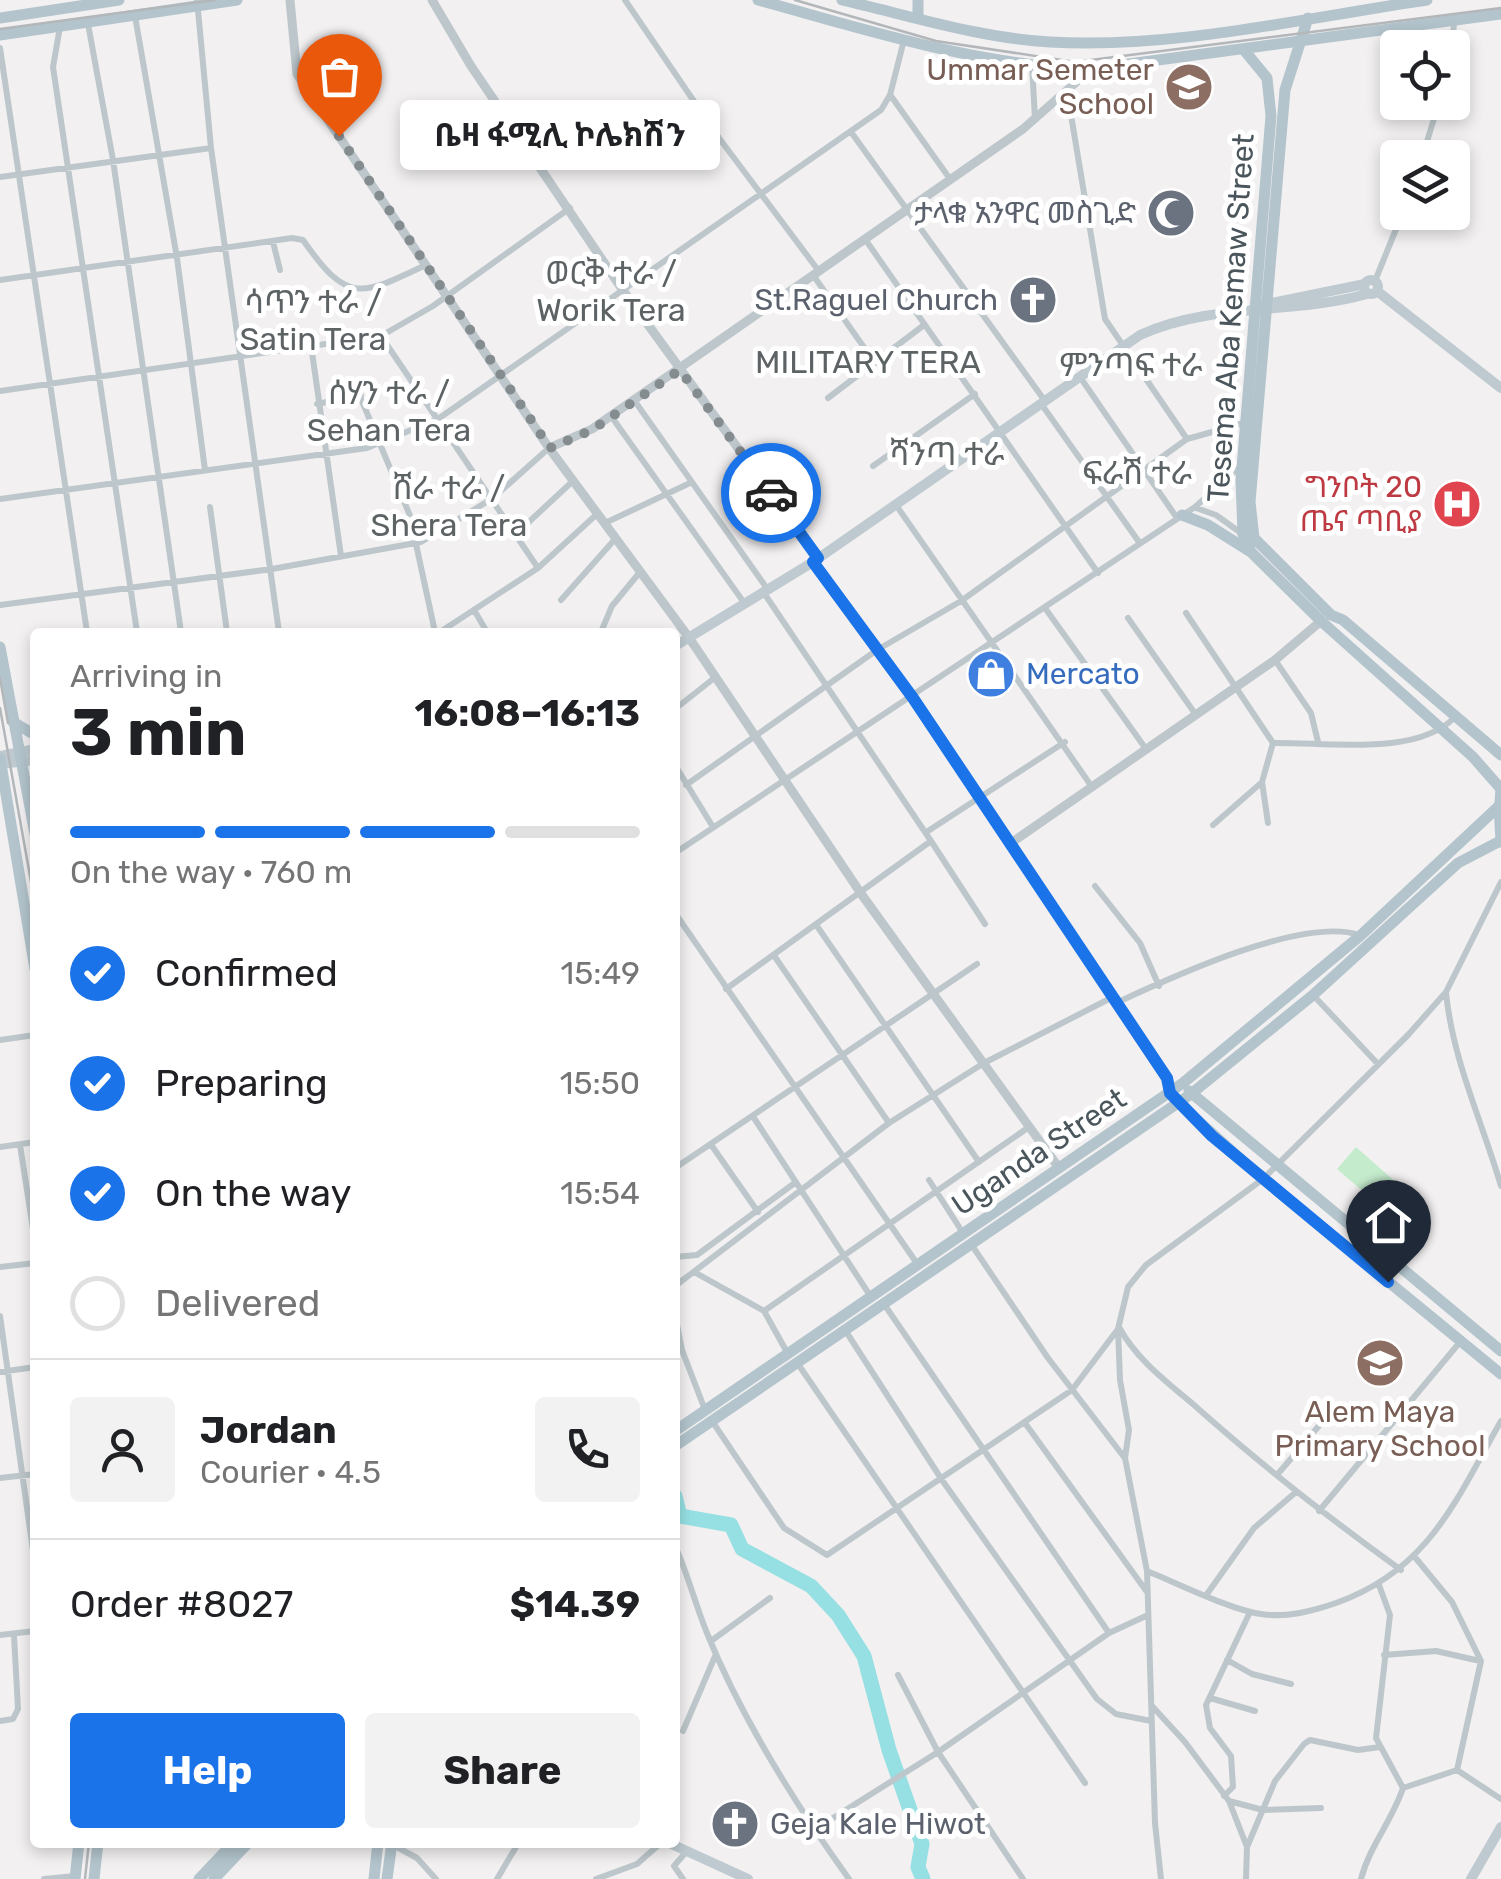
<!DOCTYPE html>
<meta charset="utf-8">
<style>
body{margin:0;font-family:Rubik,"Noto Sans Ethiopic",sans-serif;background:#f2f2f2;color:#202124;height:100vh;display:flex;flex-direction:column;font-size:38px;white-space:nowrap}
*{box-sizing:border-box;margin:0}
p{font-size:32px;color:#757577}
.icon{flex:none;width:55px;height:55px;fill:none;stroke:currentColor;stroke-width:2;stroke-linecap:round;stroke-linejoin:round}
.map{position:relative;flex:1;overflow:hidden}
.sheet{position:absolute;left:30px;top:628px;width:650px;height:1220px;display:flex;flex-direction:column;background:#fff;border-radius:10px;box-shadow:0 5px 15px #0003}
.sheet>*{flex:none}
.buttons{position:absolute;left:1380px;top:30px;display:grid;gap:20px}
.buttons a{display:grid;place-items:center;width:90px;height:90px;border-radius:10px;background:#fff;box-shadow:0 5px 15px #0003;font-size:50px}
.pin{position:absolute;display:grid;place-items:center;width:85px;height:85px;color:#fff;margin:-102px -42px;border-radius:50% 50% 50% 0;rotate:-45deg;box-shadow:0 0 10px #0007}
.pin .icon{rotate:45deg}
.courier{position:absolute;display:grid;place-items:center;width:100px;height:100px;margin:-50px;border:8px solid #1a73e8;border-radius:50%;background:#fff;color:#222;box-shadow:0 2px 12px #0007}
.bubble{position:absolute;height:70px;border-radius:10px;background:#fff;box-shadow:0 5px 15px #0003;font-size:32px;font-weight:700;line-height:70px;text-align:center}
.head em{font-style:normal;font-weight:700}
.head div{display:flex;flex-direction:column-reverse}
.head{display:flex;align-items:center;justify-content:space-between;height:170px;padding:0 40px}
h1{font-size:65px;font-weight:700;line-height:75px}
.bar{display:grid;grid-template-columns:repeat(4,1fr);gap:15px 10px;align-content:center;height:120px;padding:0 40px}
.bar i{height:12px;border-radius:8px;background:#e0e0e0}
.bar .active{background:#1a73e8}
.bar p{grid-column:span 4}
.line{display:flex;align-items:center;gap:25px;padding:0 40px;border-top:2px solid #e0e0e0}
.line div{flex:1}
.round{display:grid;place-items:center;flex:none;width:105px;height:105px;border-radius:10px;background:#f2f2f2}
ol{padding:0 40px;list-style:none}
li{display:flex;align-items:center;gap:30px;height:110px}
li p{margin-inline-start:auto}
li .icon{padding:10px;border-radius:50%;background:#1a73e8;color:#fff;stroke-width:4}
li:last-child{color:#757577}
li i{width:55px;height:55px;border:5px solid #e0e0e0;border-radius:50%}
.primary-button{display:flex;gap:20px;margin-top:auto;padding:20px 40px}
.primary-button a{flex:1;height:115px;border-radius:10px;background:#1a73e8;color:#fff;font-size:40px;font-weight:700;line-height:115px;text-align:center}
.primary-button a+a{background:#f2f2f2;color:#202124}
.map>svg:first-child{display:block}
</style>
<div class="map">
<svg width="1501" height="1879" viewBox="0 0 1501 1879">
<rect width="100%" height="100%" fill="#f2f0f1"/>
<path fill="#c4ebcc" d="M1356,1147L1399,1185L1380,1206L1337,1169Z"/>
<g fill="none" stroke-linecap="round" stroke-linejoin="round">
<path stroke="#96e0e3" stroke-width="15" d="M675,1496L680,1516L731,1525L742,1549L811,1586L838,1615L864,1656L889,1750L922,1844L918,1867L923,1879"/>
<path stroke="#bdc7cb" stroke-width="6" d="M197,0L211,148L279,632
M625,0L719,138L818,270
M135,16L177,258L205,470
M88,24L113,160L181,632
M60,27L53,67L137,632
M0,48L87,632
M1452,56L1454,21
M1032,65L1035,119
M1067,91L1105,319L1187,439
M891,96L950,179
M851,132L1045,401
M1422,158L1439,102
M0,177L211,148
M865,239L1098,573
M273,242L280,270
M813,275L875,363
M0,280L292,238L303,240C347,303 359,297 426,265
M1375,281L1403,212
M381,336L538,568
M311,345L341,556
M1080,377L1177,518
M354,382L421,542
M0,391L381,336L433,306L570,208
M828,398L924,325
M634,400L768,590
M317,404L361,395
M1042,405L1139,542
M611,416L745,604
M873,466L975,394
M0,499L367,448L438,419L881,110L890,95L904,40
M896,505L1092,787
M210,507L227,632
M1196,508L1216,515L1241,533
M605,523L690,483
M517,533L574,480
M416,544L435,632
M561,600L616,538
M0,605L272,569L421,542L493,498L549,448
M1045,608L1146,749
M474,610L487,632
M1186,613L1273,743
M1128,618L1196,715
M440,632L538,568L597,514
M601,632L612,606L640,572
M1275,660L1311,713L1318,742
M675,709L713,679
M1273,743C1326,742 1417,757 1455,717
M675,765L713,827
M686,785L877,650L961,601L1187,439L1244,423
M1268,823L1262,782L1273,743
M1213,825L1261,783
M928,831L1065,742
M931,841L985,924
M675,853L1195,507L1239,468
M1095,886L1140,943L1159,986
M675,913L918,1265
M817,926L979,1162
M775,957L889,1123
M726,989L931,841L764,593
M1446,993C1453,1061 1482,1121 1501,1186
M1314,996L1377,1063
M1116,1003C1172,977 1303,916 1359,935
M0,1040L35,1035
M754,1118L871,1297
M20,1145L35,1242
M712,1146L758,1212
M0,1147L35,1142
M675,1168L977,964
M929,1180L963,1233
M971,1244L1048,1358L1124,1457
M675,1257L697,1255L796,1182
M0,1267L35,1263
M694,1272L764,1311L1029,1127
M675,1286L889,1123L984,1063L1111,998
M884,1304L1109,1633
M764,1311L788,1354
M675,1314L682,1350L705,1410
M0,1316L35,1565
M1119,1327C1136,1359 1167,1382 1194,1405C1260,1464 1329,1518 1401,1570
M845,1330L942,1480L1097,1699L1116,1714L1151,1721
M798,1364L1085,1783
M0,1372L35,1367
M712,1421L784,1528L827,1555L1072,1390L1118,1329
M1025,1423L1147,1592
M1277,1475L1329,1414
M0,1478L35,1474
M1319,1511L1460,1342
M675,1546C688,1574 695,1604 707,1633C741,1717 796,1805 849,1879
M1414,1556L1452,1602L1481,1661L1457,1770
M1147,1571C1177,1583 1231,1610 1261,1614C1287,1618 1313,1611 1336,1603C1429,1570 1456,1500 1501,1421
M1207,1594L1254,1528L1296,1492
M0,1635L35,1631
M711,1641L770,1598
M1384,1655L1436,1651L1480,1661
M1227,1660L1252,1674L1291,1684
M898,1675L938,1752L1023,1879
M1210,1698L1255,1711
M1152,1706L1185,1742L1229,1801L1247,1847
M0,1721L13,1719L18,1709L14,1636
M683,1731L716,1654
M1403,1788L1457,1770L1501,1799
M1224,1796L1233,1787L1231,1756L1210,1728L1206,1705L1250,1612
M1229,1801L1263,1810L1321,1808
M814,1830L938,1752L1109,1633L1148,1615
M393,1845L417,1858L436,1879
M44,1879L75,1876
M497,1879L519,1842
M596,1879L637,1864L662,1842
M683,1879L674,1866L687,1851
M1161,1879L1155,1823L1147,1571L1125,1458L1129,1430L1120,1380L1118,1329L1128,1287L1146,1265L1263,1179L1408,1035L1446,992L1501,882
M1246,1879L1247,1847L1275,1781L1304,1744L1310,1740L1358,1750L1380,1747
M1361,1879C1370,1845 1392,1821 1403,1788L1376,1738L1390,1615L1379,1585"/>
<path stroke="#bdc7cb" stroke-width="9" d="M290,0L297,74L549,448L690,639L862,895L1059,1168
M432,0L471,66L622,289L818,558
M549,448L592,429L1023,129L1091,69
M813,562L913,698L1167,1078
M1011,843L1275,660L1321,621"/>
<path stroke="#becad0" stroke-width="10" d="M1364 287a7 7 0 1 1 14 0a7 7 0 1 1-14 0Z
M1377,291L1501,388
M1262,305L1365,284
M675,646L813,562L1140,335C1213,302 1292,315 1367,294
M0,756L35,749
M0,764L35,760
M667,1842L748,1879
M1471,1879L1501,1827"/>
<path stroke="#b3c4cc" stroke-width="11" d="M758,0C868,30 977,66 1091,69L1501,14
M842,0C911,16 979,38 1050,42C1175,49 1304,18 1427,0
M918,0V18
M0,18L119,0
M1308,18L1285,90L1250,502L1254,538L1331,615L1343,620L1501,755
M0,35L237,0
M1244,50L1267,78L1271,116L1241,480L1243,534L1251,552L1321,621L1473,757L1501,789L1500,803
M1182,515L1208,525L1251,552
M0,647L35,834
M13,722L35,735
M0,758L35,969
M1499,805L1501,842
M1189,1091L1501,1351
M1175,1100L1263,1179L1501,1374
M675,1431L1183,1083L1360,936L1499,806
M675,1446L1191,1094L1313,995L1458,863L1500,841
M75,1879L79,1842
M94,1879L98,1842
M199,1879L234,1842
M214,1879L249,1842
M374,1879L378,1842
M387,1879L392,1842"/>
<path stroke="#b3b7ba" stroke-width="2.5" d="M795,0L936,41L1075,62L1501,8
M0,29L215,0
M0,678L8,723
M0,708L35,904
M85,1879L89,1842"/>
</g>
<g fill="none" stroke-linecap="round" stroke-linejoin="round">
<path stroke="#858c90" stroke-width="10" stroke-dasharray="0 18" d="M339,136L550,448L592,430L680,370L771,493"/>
<path stroke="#1a73e8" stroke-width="12" d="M771,493L818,558L813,562L913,698L1167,1078L1170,1093L1212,1136L1388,1282"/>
</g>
<defs>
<g id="school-disc" transform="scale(2.5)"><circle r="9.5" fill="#8d6e63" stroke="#fff"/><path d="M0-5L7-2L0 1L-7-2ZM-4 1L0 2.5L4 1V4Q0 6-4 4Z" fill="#fff"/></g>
<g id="mosque-disc" transform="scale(2.5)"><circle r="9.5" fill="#6b7280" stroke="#fff"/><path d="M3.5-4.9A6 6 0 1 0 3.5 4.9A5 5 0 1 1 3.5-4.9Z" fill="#fff"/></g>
<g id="church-disc" transform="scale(2.5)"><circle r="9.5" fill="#6b7280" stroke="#fff"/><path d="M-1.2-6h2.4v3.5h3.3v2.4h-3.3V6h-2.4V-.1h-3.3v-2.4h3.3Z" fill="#fff"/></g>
<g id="hospital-disc" transform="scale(2.5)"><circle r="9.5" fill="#e0444e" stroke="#fff"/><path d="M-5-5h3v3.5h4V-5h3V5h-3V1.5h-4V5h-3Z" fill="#fff"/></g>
<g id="shop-disc" transform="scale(2.5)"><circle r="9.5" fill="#3f7fe0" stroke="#fff"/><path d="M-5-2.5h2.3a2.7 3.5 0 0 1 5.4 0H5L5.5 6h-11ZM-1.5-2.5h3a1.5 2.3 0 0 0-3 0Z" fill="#fff"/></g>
</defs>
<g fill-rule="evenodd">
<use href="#school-disc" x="1189" y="87"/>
<use href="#mosque-disc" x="1171" y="213"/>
<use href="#church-disc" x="1033" y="300"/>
<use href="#hospital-disc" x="1457" y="504"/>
<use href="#shop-disc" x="991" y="674"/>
<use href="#school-disc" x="1380" y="1363"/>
<use href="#church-disc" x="735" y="1824"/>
</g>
<g text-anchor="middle" stroke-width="10" stroke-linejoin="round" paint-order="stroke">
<g font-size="30" fill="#785e54" stroke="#fff" text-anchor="end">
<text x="1154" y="80">Ummar Semeter<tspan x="1154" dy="34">School</tspan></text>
<text x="1380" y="1422" text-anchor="middle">Alem Maya<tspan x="1380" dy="34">Primary School</tspan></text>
</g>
<g font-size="30" fill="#5b616d" stroke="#fff" text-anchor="end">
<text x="1136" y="223">ታላቁ አንዋር መስጊድ</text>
<text x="998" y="310">St.Raguel Church</text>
<text x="770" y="1834" text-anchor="start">Geja Kale Hiwot</text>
</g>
<g font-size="30" fill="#4a565c" stroke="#fff">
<text transform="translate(1231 318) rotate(-86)" y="10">Tesema Aba Kemaw Street</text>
<text transform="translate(1039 1152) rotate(-34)" y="10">Uganda Street</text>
</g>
<g font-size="30" fill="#be3a42" stroke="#fff" text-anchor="end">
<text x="1422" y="497">ግንቦት 20<tspan x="1422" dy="34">ጤና ጣቢያ</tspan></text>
</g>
<g font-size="30" fill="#366cbe" stroke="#fff" text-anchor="start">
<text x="1026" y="684">Mercato</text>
</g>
<g font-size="32" fill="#5d6264" stroke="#fff">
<text x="611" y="284">ወርቅ ተራ /<tspan x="611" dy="37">Worik Tera</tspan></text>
<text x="313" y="313">ሳጥን ተራ /<tspan x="313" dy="37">Satin Tera</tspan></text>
<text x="868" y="373">MILITARY TERA</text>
<text x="1131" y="376">ምንጣፍ ተራ</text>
<text x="389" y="404">ሰሃን ተራ /<tspan x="389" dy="37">Sehan Tera</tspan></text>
<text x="947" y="465">ሻንጣ ተራ</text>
<text x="1137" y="484">ፍራሽ ተራ</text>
<text x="449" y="499">ሸራ ተራ /<tspan x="449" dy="37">Shera Tera</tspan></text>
</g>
</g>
</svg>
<div class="buttons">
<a><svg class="icon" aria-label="locate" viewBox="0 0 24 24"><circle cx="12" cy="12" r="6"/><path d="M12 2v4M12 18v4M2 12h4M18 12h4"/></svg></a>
<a><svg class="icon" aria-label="layers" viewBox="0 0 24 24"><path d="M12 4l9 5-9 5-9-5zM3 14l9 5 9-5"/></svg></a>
</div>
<div class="pin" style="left:339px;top:136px;background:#ea580c"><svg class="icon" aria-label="bag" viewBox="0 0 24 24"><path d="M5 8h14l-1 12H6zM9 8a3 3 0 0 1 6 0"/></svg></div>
<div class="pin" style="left:1388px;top:1282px;background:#1f2937"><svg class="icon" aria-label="home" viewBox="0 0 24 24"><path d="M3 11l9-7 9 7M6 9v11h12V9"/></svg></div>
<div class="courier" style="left:771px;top:493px"><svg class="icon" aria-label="car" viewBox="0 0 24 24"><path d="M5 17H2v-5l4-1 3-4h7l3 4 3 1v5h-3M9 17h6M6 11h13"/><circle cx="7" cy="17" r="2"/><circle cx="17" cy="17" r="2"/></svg></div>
<div class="bubble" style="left:400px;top:100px;width:320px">ቤዛ ፋሚሊ ኮሌክሽን</div>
<section class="sheet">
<div class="head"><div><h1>3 min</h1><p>Arriving in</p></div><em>16:08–16:13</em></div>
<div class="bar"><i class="active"></i><i class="active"></i><i class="active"></i><i></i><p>On the way · 760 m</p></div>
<ol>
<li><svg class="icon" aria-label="check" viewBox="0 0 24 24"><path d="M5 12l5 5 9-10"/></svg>Confirmed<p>15:49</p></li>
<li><svg class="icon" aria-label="check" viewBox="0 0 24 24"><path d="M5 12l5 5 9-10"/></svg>Preparing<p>15:50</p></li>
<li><svg class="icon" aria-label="check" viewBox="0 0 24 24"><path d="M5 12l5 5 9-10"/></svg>On the way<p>15:54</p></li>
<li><i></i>Delivered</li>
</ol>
<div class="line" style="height:180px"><a class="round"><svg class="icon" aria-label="person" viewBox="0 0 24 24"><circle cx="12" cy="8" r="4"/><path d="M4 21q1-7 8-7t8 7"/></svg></a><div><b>Jordan</b><p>Courier · 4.5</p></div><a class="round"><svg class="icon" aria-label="phone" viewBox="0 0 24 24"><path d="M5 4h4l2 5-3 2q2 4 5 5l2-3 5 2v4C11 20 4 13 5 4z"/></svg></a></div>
<div class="line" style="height:130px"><div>Order #8027</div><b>$14.39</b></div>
<div class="primary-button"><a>Help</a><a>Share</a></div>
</section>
</div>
